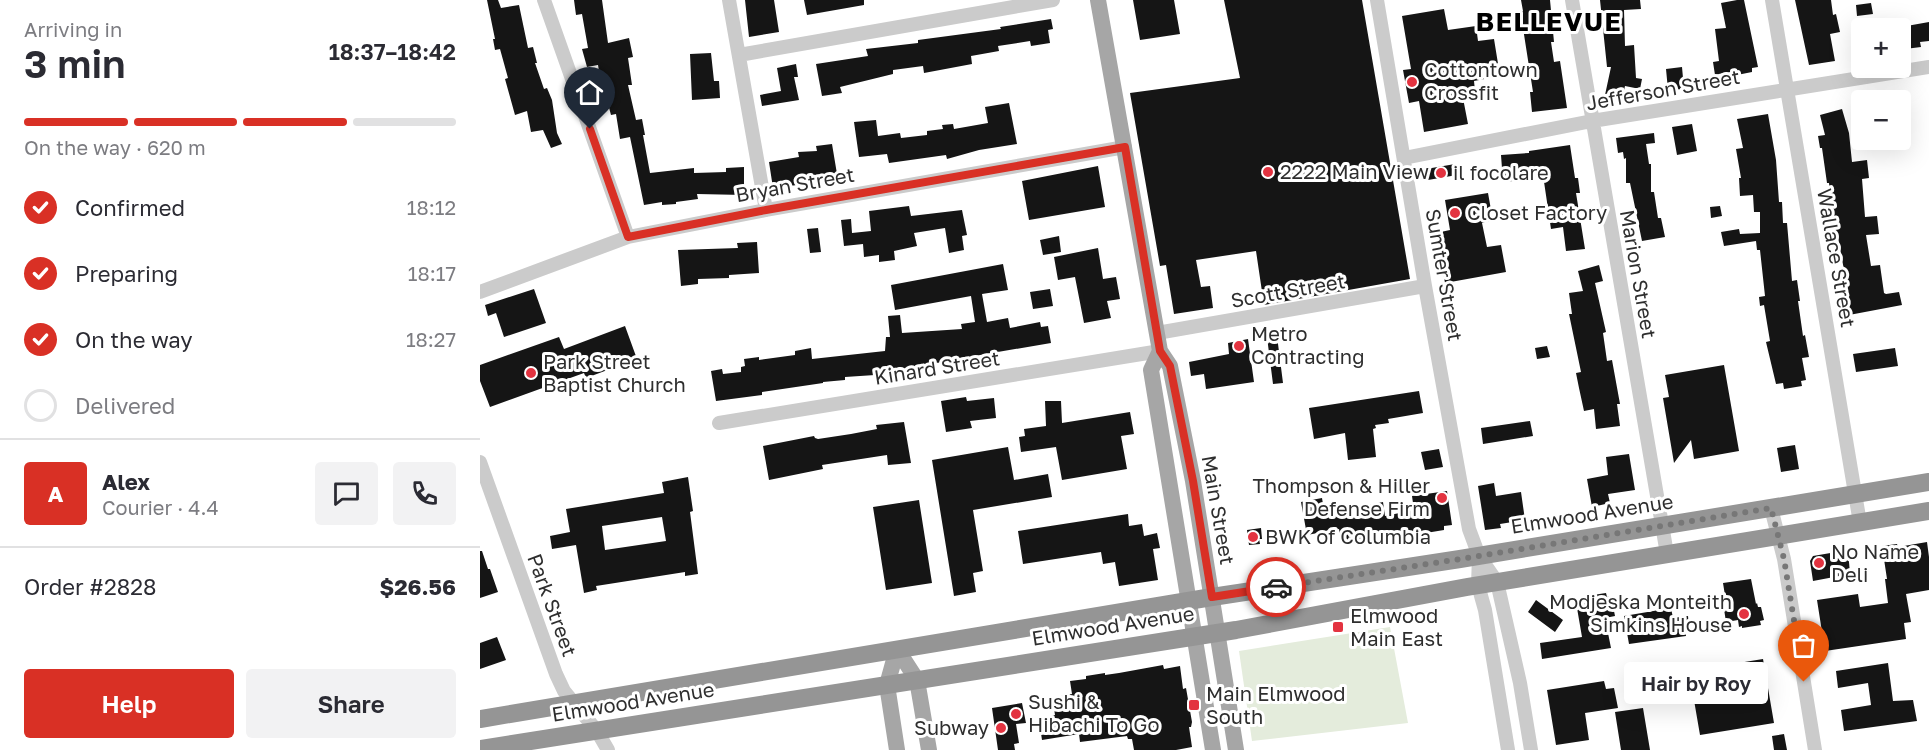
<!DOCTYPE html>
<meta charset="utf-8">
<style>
body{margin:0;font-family:"Golos Text",sans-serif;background:#f2f2f3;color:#2b2b33;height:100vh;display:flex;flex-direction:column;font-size:22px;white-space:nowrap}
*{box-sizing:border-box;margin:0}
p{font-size:20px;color:#7c7c81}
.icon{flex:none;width:33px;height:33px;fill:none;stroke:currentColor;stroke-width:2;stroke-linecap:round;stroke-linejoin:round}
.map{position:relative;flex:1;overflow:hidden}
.details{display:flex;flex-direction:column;background:#fff;width:480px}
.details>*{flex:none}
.controls{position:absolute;left:1371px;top:18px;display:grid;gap:12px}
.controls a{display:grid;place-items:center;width:60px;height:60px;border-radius:6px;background:#fff;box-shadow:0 6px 24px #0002;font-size:30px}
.pin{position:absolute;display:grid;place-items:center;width:51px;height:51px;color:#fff;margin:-62px -26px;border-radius:50% 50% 50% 0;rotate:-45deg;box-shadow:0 0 6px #0007}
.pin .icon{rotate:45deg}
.courier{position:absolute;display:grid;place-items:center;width:60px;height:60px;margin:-30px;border:4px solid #d93025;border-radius:50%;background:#fff;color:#222;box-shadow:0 2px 8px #0007}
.bubble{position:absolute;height:42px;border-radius:6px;background:#fff;box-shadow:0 6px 24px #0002;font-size:20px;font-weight:600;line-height:42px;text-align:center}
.overview em{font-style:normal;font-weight:600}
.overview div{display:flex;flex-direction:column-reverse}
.overview{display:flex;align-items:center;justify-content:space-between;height:102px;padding:0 24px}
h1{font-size:39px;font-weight:600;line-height:45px}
.bar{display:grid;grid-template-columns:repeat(4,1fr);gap:9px 6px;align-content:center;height:72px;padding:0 24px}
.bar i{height:8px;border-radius:4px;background:#e1e1e2}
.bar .on{background:#d93025}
.bar p{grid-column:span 4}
.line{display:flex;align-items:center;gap:15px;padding:0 24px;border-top:2px solid #e1e1e2}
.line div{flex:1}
.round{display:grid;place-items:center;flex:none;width:63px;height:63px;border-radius:6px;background:#f2f2f3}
ol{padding:0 24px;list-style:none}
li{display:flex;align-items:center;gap:18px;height:66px}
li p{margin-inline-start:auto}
li .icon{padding:6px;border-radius:50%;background:#d93025;color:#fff;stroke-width:4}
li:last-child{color:#7c7c81}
li i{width:33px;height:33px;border:3px solid #e1e1e2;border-radius:50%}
.action{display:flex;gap:12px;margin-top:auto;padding:12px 24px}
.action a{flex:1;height:69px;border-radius:6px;background:#d93025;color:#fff;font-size:24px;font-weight:600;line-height:69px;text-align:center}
.action a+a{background:#f2f2f3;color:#2b2b33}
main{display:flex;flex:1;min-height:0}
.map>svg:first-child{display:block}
</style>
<main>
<section class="details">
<div class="overview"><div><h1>3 min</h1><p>Arriving in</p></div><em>18:37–18:42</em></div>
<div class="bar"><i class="on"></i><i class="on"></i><i class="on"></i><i></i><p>On the way · 620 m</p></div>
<ol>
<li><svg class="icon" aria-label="check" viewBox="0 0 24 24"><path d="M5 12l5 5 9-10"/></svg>Confirmed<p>18:12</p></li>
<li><svg class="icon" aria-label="check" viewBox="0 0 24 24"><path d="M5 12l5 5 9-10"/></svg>Preparing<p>18:17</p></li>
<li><svg class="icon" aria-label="check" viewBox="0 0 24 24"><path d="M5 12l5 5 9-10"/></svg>On the way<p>18:27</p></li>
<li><i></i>Delivered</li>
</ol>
<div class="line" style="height:108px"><b class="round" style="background:#d93025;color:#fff">A</b><div><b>Alex</b><p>Courier · 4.4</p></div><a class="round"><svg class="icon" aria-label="chat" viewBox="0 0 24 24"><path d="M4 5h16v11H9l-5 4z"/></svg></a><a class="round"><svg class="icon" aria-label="phone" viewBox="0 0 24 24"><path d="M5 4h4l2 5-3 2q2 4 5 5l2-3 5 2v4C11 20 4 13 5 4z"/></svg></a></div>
<div class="line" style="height:78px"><div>Order #2828</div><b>$26.56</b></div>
<div class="action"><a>Help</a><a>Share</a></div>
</section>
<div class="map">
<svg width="1449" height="750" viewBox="0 0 1449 750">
<rect width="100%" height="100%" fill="#fff"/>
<path fill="#e4ecdc" d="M910,627L928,723L772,741L759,651Z"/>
<path fill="#151515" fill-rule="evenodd" d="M7,0H18L21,8L39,5L48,48L53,47L57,63H55L64,89L67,88L72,100L77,133L82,144L71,148L63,130L51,132L47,111L35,115L25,79L28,78L20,49L15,50L13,39H15Z
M94,0H122L128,43L149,38L153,57L148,58L152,85H148L156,120L162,119L165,135H163L170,173L214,168V173L246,172V168L264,167V195L217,194L218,199L196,202V204L182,205V202L164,205L150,137L140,139L136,114L131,115L124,89H122L118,65L107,67L102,49L108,48L102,14L96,15Z
M265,0H294L299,32L269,37Z
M324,0H384V5L327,15Z
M653,0H694L700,34L660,40Z
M744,0H882L930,279L784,305L776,251L716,260L721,287L730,286L733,308L694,314L686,265L680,266L650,93L760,78Z
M1041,0H1070L1074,42H1071L1074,62L1080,61L1087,108L1052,112L1050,92H1053L1043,28H1038L1036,12L1043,11Z
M1120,0H1160L1161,9L1144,10L1145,46L1154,45L1156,78L1162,79L1160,89L1145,86L1142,99L1125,95L1131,67H1127Z
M1257,0H1264L1278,67L1272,68V72L1247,77V72L1235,75L1233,62L1239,61L1235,29L1246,28L1241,3Z
M1315,0H1351L1353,15L1356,14L1360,32L1350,34L1355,61L1329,65Z
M1391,3L1393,14L1377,16L1376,5Z
M964,9L968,30L996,26L998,41L1014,39L1020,76L994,81L995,91L982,93L988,124L944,132L939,101L929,103L923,70L931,69L922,16Z
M571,19L573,29L568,30L570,43L551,46L550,41L518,46L519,51L491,56L492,64L444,73L443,66L413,70V74L360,87L362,93L342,96L336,64L388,56L386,49L438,43V40L521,29L520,27Z
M1449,22V41L1440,42L1441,47L1425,49L1421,27Z
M231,53L234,81H239L240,98L212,100L210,54Z
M316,64L318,77H314L319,100L282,106L280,95L301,91L297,68Z
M1202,67L1204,89L1188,90L1186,69Z
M529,103L537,144L499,150L467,159L466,155L409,163L407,154L379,157L374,122L396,120L398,136L420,133L421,138L447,135V131L463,129L462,125L473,124L474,129L508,123L505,107Z
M1362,109L1369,133L1372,162L1387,160L1389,178L1382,179L1385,217L1397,216L1399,234L1386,235L1391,266L1400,265L1404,293L1406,294L1419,292L1422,305L1369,315L1362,271L1364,270L1358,237L1355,238L1349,183H1347L1342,148H1340L1338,136L1345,135L1340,115Z
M1288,114L1296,160L1299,202H1302L1303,223H1307L1312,281L1317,280L1320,301H1318L1323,336L1325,335L1329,357L1322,358L1326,380L1321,381L1322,386L1304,389L1303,383L1296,384L1286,342L1290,341L1284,305L1280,306L1279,297L1285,296L1280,250H1277L1276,241L1244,246L1241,232L1259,229L1260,234L1280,233V212H1274L1273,195L1260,196L1259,178H1261L1256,149L1263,148L1257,119Z
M1212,124L1217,151L1197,155L1192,127Z
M1174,133L1175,143L1166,144L1169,164H1171V192H1174L1178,218H1181L1185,237L1162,241L1150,183H1146V158L1144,159L1143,152L1138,153L1136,138Z
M352,144L358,180L293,188L289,162L319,157L318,152L337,151L336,146Z
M1090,145L1095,178H1098L1100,193H1096L1105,249L1086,251L1083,227L1071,229L1063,175L1054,177L1053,170L1032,174L1033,181L1023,182L1021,155L1049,153V151Z
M975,164L977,175L948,180L946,169Z
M618,166L625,207L549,220L542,181Z
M1008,193L1013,221L1002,223L1007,247L1021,245L1026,272L965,283L956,233L970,230L965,200Z
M429,206L431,216L482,210L487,235L482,236L484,250L469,253L465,228L434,233L437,246L414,251L415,260L399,262V255L384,257L383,244L364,246L361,220L371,219L372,233L391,231L389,211Z
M1240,206L1242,216L1231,218L1230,207Z
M338,228L341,252L330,253L327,229Z
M579,236L581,252L563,255L560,240Z
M277,242L279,273L249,275V278L218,279V284L201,286L198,250L258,248L257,243Z
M618,248L623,279L636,277L640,299L627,301L631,318L604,323L595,277L578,280L574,257Z
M523,264L528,290L502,294L507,322L528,318L530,328L560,322L561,327L568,326L571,343L477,359V362L450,363L451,366L419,369V372L395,370V375L365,377V380L343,382V383L282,392V395L236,401L231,371L242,369L243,374L261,372V367L265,366L264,359L279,357V360L315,355V351L331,348L332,359L405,351L406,337H410L408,316L420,315L422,333L482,329L481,324L495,322L491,296L415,310L411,285Z
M1119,265L1123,281L1115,283L1126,332L1123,333L1127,361L1132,360L1140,404H1137L1140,426L1116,429L1114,409L1104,411L1099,388L1096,373L1101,372L1089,314H1092L1089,293L1103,291L1098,271Z
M54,289L66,323L24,337L16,313L8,316L5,305Z
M570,289L573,306L553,309L550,292Z
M145,326L157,359L106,378L104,373L10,407L0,381V365L79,337L84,349Z
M797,336L803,383L793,384L787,337Z
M768,339L774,382L726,389L724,374L711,376L709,362L749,354L748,343Z
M1067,346L1070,357L1057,359L1055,348Z
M1415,348L1418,366L1376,372L1373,354Z
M1244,365L1259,451L1214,459L1211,440L1194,463L1183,398L1189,397L1185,375Z
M939,391L943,413L908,419L909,423L895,425L896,428L893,429L896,457L868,460L865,433L834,439L829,408Z
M486,397L487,401L514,398L516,418L490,421L492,428L466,432L461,401Z
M565,401H581L582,423L650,412L654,434L641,436L647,469L582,480L576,447L541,452L539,437L545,436L544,429L566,426Z
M1050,421L1053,436L1003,444L1001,428Z
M424,422L431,463L408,465L407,455L342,465L343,469L289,480L283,446L334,436L335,438L338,439L371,434L397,429L396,425Z
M1315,445L1319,469L1301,472L1297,448Z
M528,447L534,480L568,474L572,497L493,510L503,571L493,573L496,592L474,596L452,460Z
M959,449L963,467L945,470L941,452Z
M1149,454L1155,490L1128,494L1130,503L1112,507L1107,479L1128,475L1126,457Z
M208,477L213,511L210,512L218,574L205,576V572L116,586L117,590L104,593L96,545L72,549L70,536L90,532L86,509L184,493L182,482ZM182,517L186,541L125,550L122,526Z
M1014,483L1016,496L1041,492L1045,520L1020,524L1021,528L1005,530L998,486Z
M967,491L972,525L964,526V530L897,541L896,536L861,542L859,529L827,535L821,502L842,498L845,516L889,508V505L903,502L905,516L934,510L932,496Z
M439,500L452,583L406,590L393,507Z
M648,514L649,526L662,524L664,536L677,533L680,548L673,549L678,580L639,586L635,562L623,564L621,552L543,564L538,531Z
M781,528L782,539H779L780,544L769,545L767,530Z
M1447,542L1449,557V590L1426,594L1431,622L1424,623L1426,639L1345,651L1337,600L1378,594L1380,607L1408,603L1405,579H1407L1402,546L1417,544L1418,547Z
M1368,550L1370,574L1333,581L1330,561L1333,556Z
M0,551H2L8,569H10L18,592L0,598Z
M1271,579L1276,604L1277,603L1278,607H1281L1284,620L1280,621L1281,625L1262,628V626L1259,627L1258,620L1246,622L1244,609L1247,608L1243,583Z
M1126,593L1127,597L1131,596L1135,616L1125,618L1131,648L1062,659L1060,643L1102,637L1097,608L1104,607V603L1111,602V599L1114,598L1113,595Z
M1056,600L1083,620L1075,632L1048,612Z
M1191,608L1193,618L1208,616L1209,627L1205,628L1206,636L1149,644L1144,616Z
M17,637L26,660L0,669V643Z
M1283,659L1294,723L1220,735L1209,671Z
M1408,663L1413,701L1433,700L1437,721L1364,731L1361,710L1391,705L1388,683L1358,688L1356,671Z
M683,665L684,669L700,666L703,689L706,688L712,722L711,727H709L712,747L696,750H654L652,739H648L647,736L600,742L599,734L562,740L559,720L571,718V716L575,715L573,702L577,701L576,697L592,694L590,681L606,679V676L625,673V675L639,673Z
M1173,667L1178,702L1160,704L1155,670Z
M1124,681L1126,689L1134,688L1138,708L1105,713L1109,740L1076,745L1067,690Z
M542,703L546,723L536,724L539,743L534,744L535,750H518L512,708Z
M1163,708L1170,750H1141L1135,712Z
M1304,734L1307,750H1294L1292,736Z"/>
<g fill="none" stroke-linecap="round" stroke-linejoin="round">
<path stroke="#cbcbcb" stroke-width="14" d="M64,0L148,237
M249,0L286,210
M897,0L945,286L989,529L999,556L1017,582L1040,683L1051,750
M1092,0L1187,554
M1292,0L1380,523
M259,55L573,0
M924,158L1112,121L1449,67
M0,292L148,237L286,210L645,147
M677,333L945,286
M239,423L680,351
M0,462L76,674L84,691L117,731L128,750
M1291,508L1304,559L1335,750
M999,556L998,585L1005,610L1028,750"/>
<path stroke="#a6a6a6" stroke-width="16" d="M618,0L680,351L690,366L713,481L756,750
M680,351L671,370L733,750
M417,649L437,680L449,750
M417,750L407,685L417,649"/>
<path stroke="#959595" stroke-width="18" d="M0,719L732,597L980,559L1449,482
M0,749L756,630L987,587L1449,511"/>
</g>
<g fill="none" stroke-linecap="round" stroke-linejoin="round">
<path stroke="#777" stroke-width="6" stroke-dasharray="0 10.8" d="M796,587L980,559L1291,508L1304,559L1324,682"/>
<path stroke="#d93025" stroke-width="8" d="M110,129L148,237L286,210L645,147L680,351L690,366L713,481L732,597L796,587"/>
</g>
<g fill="#e33340" stroke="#fff" stroke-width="2">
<circle cx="932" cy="82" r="6"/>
<circle cx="788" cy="172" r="6"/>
<circle cx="961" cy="173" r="6"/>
<circle cx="975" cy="213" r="6"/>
<circle cx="759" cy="346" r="6"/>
<circle cx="51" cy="373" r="6"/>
<circle cx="962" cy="498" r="6"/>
<circle cx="773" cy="537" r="6"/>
<circle cx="1339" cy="563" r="6"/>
<circle cx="1264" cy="614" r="6"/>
<rect x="852" y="621" width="12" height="12" rx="3"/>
<rect x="708" y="699" width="12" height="12" rx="3"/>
<circle cx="536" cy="714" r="6"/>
<circle cx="521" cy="728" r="6"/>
</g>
<g text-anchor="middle" stroke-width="6" stroke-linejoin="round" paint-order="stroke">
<g font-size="20" fill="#2e2e2e" stroke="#fff" text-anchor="start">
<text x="944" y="77">Cottontown<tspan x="944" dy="23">Crossfit</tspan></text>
<text x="800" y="179">2222 Main View</text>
<text x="973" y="180">il focolare</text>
<text x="987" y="220">Closet Factory</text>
<text x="771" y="341">Metro<tspan x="771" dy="23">Contracting</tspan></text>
<text x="63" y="369">Park Street<tspan x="63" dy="23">Baptist Church</tspan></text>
<text x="950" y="493" text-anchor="end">Thompson &amp; Hiller<tspan x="950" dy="23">Defense Firm</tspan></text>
<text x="785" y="544">BWK of Columbia</text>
<text x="1351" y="559">No Name<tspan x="1351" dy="23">Deli</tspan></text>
<text x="1252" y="609" text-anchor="end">Modjeska Monteith<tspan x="1252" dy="23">Simkins House</tspan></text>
<text x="870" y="623">Elmwood<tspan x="870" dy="23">Main East</tspan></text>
<text x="726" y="701">Main Elmwood<tspan x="726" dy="23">South</tspan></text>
<text x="548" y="709">Sushi &amp;<tspan x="548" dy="23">Hibachi To Go</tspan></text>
<text x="509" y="735" text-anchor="end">Subway</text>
</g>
<g font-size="20" fill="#2e2e2e" stroke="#fff">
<text transform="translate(1183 90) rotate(-10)" y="7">Jefferson Street</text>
<text transform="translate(315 185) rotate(-10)" y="7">Bryan Street</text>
<text transform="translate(1356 258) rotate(80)" y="7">Wallace Street</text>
<text transform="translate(1158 274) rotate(80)" y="7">Marion Street</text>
<text transform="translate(964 275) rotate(80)" y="7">Sumter Street</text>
<text transform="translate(808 291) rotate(-10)" y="7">Scott Street</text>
<text transform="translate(457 368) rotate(-9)" y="7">Kinard Street</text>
<text transform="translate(738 510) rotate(80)" y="7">Main Street</text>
<text transform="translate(1112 514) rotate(-9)" y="7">Elmwood Avenue</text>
<text transform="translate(72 605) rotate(70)" y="7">Park Street</text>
<text transform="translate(633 626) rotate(-9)" y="7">Elmwood Avenue</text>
<text transform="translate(153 702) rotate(-9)" y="7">Elmwood Avenue</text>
</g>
<g font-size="26" font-weight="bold" letter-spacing="1.5" fill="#000" stroke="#fff">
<text x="1069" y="31">BELLEVUE</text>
</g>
</g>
</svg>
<div class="controls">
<a>+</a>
<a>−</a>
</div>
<div class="pin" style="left:1324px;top:682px;background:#ea580c"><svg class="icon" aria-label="bag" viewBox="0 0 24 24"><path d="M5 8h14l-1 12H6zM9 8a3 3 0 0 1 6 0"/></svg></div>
<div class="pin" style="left:110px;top:129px;background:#1f2937"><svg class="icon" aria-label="home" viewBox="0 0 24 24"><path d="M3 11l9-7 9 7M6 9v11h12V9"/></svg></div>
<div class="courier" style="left:796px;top:587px"><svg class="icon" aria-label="car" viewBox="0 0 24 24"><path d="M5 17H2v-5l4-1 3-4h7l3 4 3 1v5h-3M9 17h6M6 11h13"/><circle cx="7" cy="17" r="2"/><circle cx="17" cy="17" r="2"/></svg></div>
<div class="bubble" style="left:1144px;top:662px;width:144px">Hair by Roy</div>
</div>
</main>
